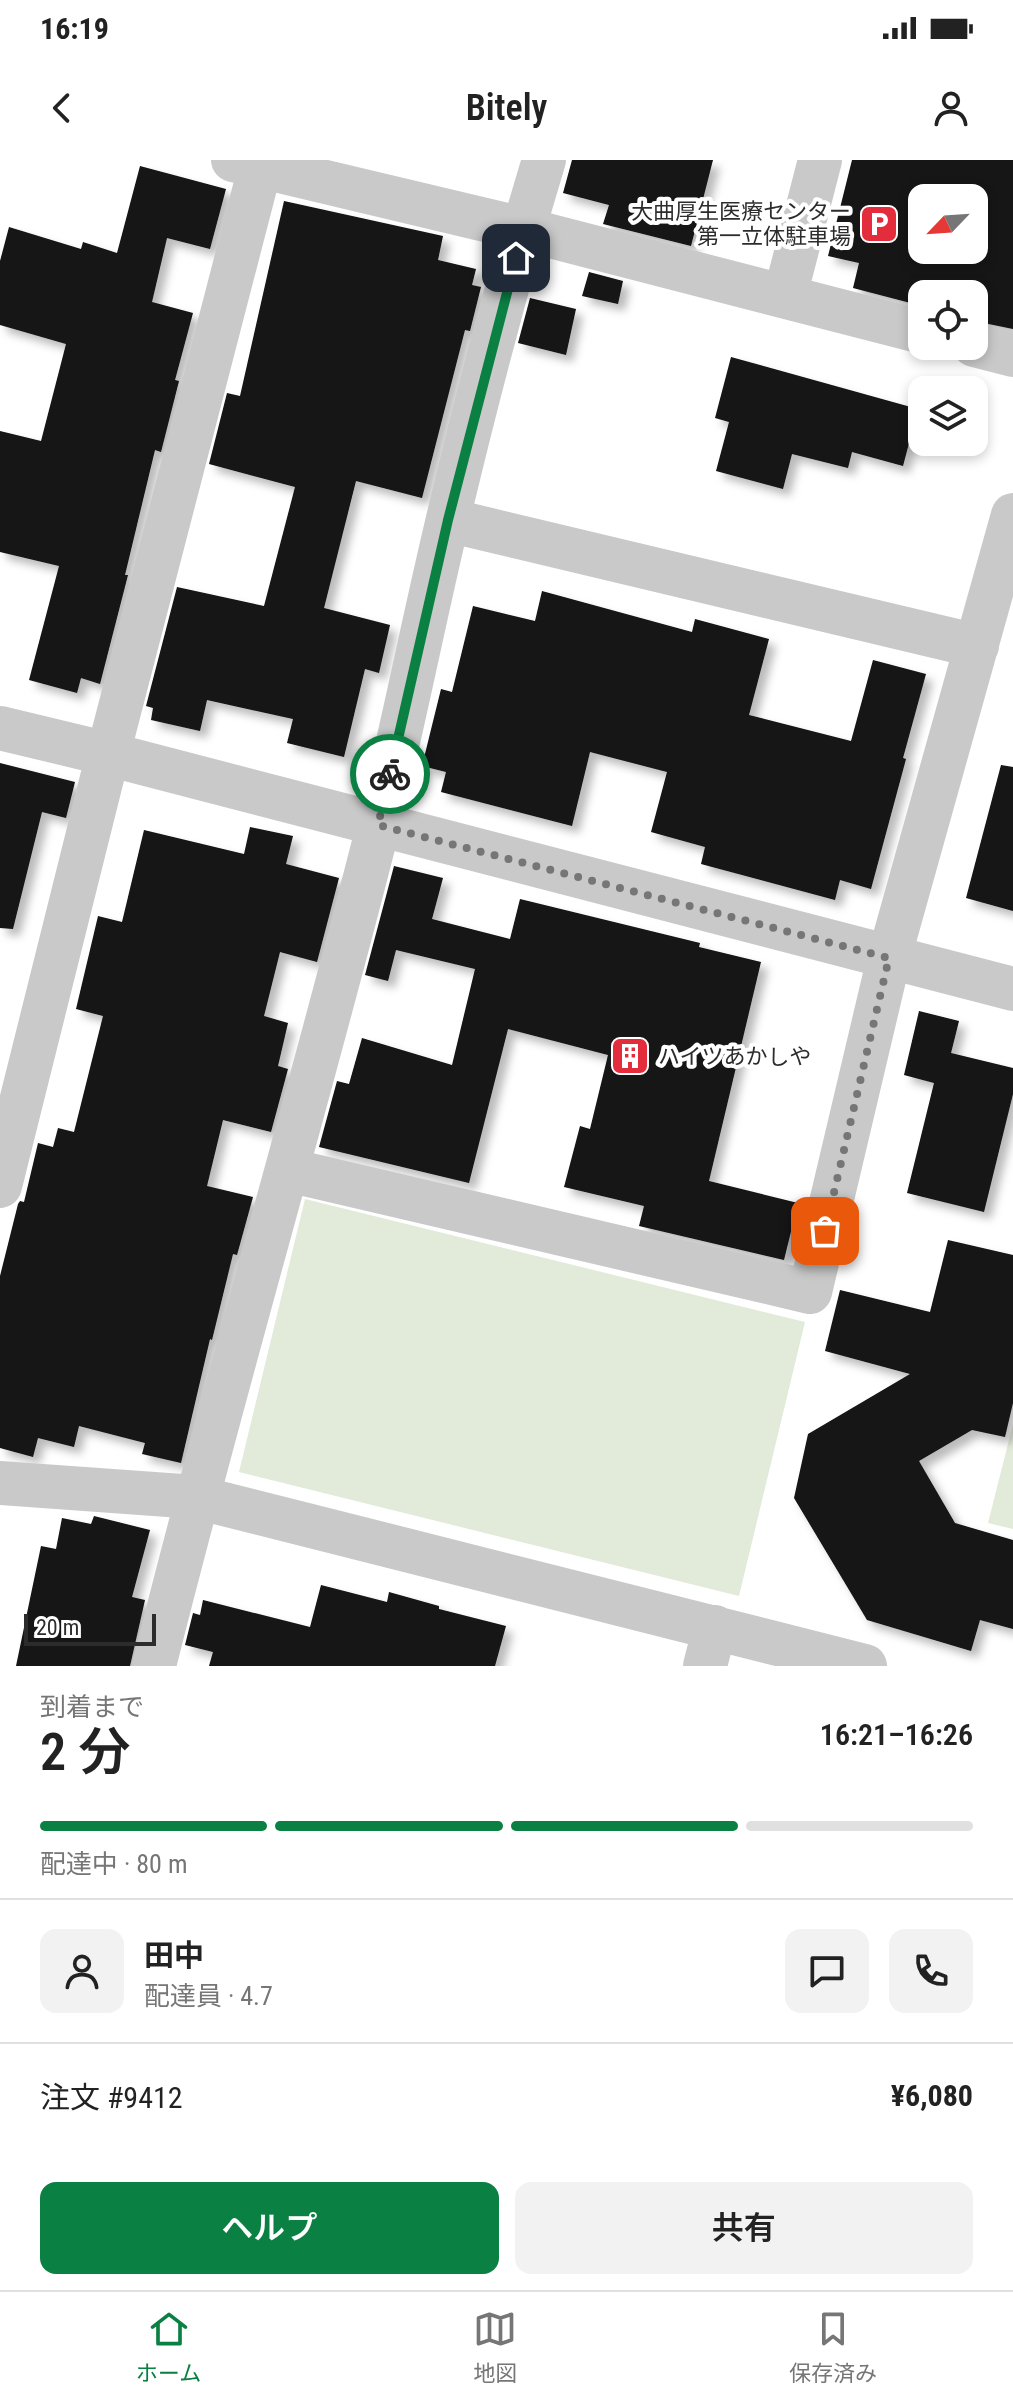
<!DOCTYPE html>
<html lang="ja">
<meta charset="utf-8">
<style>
body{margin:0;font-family:"Roboto Condensed","Noto Sans JP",sans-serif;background:#f2f2f2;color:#222;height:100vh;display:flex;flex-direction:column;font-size:30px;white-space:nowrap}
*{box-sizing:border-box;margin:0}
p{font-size:26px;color:#767676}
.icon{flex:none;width:44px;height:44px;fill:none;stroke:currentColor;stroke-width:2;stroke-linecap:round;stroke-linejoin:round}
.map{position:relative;height:1506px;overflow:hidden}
.drawer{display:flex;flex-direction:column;background:#fff;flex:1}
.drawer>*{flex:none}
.needle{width:52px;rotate:245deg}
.controls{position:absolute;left:908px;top:24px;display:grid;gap:16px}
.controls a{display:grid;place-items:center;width:80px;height:80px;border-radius:16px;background:#fff;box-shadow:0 4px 12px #0003;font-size:40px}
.scale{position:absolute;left:24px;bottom:20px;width:132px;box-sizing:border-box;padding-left:8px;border:4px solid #2c2c2c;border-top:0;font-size:22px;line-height:28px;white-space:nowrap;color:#2c2c2c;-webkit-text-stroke:6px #fff;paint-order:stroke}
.pin{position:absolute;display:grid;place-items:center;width:68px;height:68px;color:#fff;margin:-34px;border-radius:16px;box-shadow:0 4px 12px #0006}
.courier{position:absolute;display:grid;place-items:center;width:80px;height:80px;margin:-40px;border:6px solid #0b8043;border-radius:50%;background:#fff;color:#222;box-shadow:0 2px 10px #0007}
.head em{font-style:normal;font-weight:600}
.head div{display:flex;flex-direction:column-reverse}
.head{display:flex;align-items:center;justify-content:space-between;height:136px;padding:0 40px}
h1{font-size:52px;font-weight:600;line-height:60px}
.bar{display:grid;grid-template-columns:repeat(4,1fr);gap:12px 8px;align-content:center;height:96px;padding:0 40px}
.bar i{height:10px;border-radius:6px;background:#e0e0e0}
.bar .active{background:#0b8043}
.bar p{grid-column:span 4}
.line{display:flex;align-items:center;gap:20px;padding:0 40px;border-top:2px solid #e0e0e0}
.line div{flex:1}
.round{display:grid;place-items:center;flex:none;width:84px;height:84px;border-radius:16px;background:#f2f2f2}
.primary-button{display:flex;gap:16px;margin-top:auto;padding:16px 40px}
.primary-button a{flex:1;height:92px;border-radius:16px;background:#0b8043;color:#fff;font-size:32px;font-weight:600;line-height:92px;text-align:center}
.primary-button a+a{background:#f2f2f2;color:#222}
.status{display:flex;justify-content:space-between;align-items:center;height:56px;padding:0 40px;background:#fff;direction:ltr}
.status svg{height:22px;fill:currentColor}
header{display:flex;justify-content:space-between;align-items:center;height:104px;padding:0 40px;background:#fff;font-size:36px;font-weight:600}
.tabs{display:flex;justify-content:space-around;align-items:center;height:112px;border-top:2px solid #e0e0e0;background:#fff;font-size:22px;color:#767676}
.tabs a{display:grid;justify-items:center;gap:4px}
.tabs .active{color:#0b8043}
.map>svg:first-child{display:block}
</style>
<div class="status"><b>16:19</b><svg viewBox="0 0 49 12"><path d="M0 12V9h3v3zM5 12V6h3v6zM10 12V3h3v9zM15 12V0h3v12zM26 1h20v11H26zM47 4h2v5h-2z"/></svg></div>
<header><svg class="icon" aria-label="back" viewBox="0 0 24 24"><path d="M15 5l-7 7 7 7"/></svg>Bitely<svg class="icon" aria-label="person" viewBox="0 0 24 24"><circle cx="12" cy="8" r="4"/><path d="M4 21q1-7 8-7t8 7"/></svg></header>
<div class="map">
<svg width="1013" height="1506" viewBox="0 0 1013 1506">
<defs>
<filter id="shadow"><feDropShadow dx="7" dy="7" stdDeviation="4" flood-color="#0004"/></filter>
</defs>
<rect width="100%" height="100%" fill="#fff"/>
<path fill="#e2ead9" d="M305,1039L805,1162L739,1436L239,1312Z
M1013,1264V1369L988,1363Z"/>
<path fill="#131313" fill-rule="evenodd" filter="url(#shadow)" d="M572,0H713L691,86L603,64L609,45L563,33Z
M852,0H1013V169L974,161V134H922V146L853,128L859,103L828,96ZM922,38H974V90H922Z
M140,6L226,29L210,89L167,78L152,142L193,153L175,220L179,221L161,292L155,290L125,415H128L100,524L81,518L77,533L29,520L59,406L0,392V271L41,281L66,184L0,165V101L9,67L81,89L83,82L117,93Z
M284,41L443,76L438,100L476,109L472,125L481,127L470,171L465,170L422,338L356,321L324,448L390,465L379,513L365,509L344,597L287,583L293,559L207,540L200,571L151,560L153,548L146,546L177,427L264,446L295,327L209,304L227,233L240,236Z
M589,112L623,121L618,144L582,136Z
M530,138L576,149L566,195L518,183Z
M731,197L918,249L903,306L852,292L848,308L792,294L783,329L716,311L729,262L715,258Z
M542,431L692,472L695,459L769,479L749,555L851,581L873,500L926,514L903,598L906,599L871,729L840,720L835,740L701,704L705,687L651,672L667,612L590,592L572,666L441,632L446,612L422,606L441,529L452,532L473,446L535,461Z
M0,603L75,622L66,658L42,652L13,769L0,768Z
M1001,605L1013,607V751L966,738Z
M250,667L293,676L286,704L339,718L317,802L280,792L264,856L288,863L278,906L288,909L271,972L223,960L207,1026L253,1037L237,1095L233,1094L212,1180L210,1179L181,1303L142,1294L145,1283L79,1266L74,1287L38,1278L33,1297L0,1288V1116L18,1044L20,1041L24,1042L38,983L53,987L58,968L74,972L103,856L76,849L98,756L122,762L144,670L244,694Z
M394,706L443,718L432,759L510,779L520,739L700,783L699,787L761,802L709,1021L798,1043L784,1100L639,1066L644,1046L564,1027L580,966L590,969L608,895L508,869L469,1023L319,987L337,921L349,924L362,878L452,905L475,809L396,790L388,821L365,815Z
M919,851L959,861L951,893L1013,908V934L984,1052L907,1033L934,923L904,915Z
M948,1080L1013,1095V1243L1005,1277L972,1270L919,1301L955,1363L1013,1380V1469L980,1460L971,1491L867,1460L794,1338L808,1274L910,1214L825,1191L840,1130L930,1152Z
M94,1356L150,1370L132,1437L145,1440L130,1506H16L41,1386L56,1389L62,1358L91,1364Z
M321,1425L387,1442L389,1432L439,1446V1449L506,1466L495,1506H209L213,1492L185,1485L193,1453L200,1455L203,1440L310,1467Z"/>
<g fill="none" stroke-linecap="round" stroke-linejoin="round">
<path stroke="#c9c9c9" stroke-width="44" d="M233,0L523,69L922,172
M785,136L820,0
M974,185L1013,195
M448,360L977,486
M0,568L108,594L1013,829
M288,1010L810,1132L889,798L1013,355
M0,1026L108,594L260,8
M0,1323L196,1337L865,1506
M154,1506C224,1225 307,948 378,667C403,566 423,464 447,363C476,241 508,119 544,0
M705,1506L715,1467"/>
</g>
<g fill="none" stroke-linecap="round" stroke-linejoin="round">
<path stroke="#767676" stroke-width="8" stroke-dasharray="0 14.4" d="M390,614L378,665L889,798L825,1071"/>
<path stroke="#0b8043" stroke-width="10" d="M390,614L448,360L516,98"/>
</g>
<defs>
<g id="parking-square" transform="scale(2)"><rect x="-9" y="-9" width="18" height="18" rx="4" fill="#e42d3c" stroke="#fff"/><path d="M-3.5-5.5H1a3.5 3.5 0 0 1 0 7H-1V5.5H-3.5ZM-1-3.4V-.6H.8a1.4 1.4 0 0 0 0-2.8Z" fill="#fff"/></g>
<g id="building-square" transform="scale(2)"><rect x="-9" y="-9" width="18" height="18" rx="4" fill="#e42d3c" stroke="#fff"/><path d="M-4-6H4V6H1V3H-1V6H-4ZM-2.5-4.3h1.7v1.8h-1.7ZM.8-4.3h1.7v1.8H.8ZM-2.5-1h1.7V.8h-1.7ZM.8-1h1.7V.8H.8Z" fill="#fff"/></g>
</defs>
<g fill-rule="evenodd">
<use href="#parking-square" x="879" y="64"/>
<use href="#building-square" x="630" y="896"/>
</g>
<g text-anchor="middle" stroke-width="8" stroke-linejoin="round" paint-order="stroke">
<g font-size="22" fill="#2c2c2c" stroke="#fff" text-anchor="end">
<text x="851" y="59">大曲厚生医療センター<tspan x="851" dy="25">第一立体駐車場</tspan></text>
<text x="658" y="904" text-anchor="start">ハイツあかしや</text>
</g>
</g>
</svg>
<div class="controls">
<a><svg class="needle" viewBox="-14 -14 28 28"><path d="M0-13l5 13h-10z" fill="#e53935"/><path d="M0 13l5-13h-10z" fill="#767676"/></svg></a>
<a><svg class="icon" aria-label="locate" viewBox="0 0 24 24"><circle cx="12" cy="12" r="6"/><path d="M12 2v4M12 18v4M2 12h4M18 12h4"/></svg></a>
<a><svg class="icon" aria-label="layers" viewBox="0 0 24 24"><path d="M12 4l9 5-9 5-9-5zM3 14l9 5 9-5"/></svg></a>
</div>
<div class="scale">20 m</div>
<div class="pin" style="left:825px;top:1071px;background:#ea580c"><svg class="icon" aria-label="bag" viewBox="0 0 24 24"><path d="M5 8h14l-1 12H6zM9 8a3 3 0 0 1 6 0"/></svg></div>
<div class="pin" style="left:516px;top:98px;background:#1f2937"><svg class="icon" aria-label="home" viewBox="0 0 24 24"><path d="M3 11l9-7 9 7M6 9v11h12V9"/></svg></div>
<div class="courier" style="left:390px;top:614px"><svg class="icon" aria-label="bike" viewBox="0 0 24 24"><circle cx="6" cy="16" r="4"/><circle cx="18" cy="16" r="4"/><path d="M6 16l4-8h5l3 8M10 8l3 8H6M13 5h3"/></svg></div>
</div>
<section class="drawer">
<div class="head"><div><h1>2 分</h1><p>到着まで</p></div><em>16:21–16:26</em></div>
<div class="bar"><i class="active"></i><i class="active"></i><i class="active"></i><i></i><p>配達中 · 80 m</p></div>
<div class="line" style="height:144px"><a class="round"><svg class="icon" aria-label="person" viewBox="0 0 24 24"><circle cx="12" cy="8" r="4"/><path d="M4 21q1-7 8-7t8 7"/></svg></a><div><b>田中</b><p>配達員 · 4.7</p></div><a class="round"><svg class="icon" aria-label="chat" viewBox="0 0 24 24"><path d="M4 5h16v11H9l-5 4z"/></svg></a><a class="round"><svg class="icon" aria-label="phone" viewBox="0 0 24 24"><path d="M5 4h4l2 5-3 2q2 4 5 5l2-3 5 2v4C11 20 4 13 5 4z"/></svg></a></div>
<div class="line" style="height:104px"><div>注文 #9412</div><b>¥6,080</b></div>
<div class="primary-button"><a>ヘルプ</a><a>共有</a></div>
</section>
<nav class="tabs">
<a class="active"><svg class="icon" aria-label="home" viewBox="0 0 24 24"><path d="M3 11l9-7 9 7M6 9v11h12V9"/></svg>ホーム</a>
<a><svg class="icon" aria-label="map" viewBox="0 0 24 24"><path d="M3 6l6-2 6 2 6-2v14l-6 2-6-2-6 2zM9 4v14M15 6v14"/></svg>地図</a>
<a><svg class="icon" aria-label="saved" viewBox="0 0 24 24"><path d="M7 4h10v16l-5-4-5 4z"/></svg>保存済み</a>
</nav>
